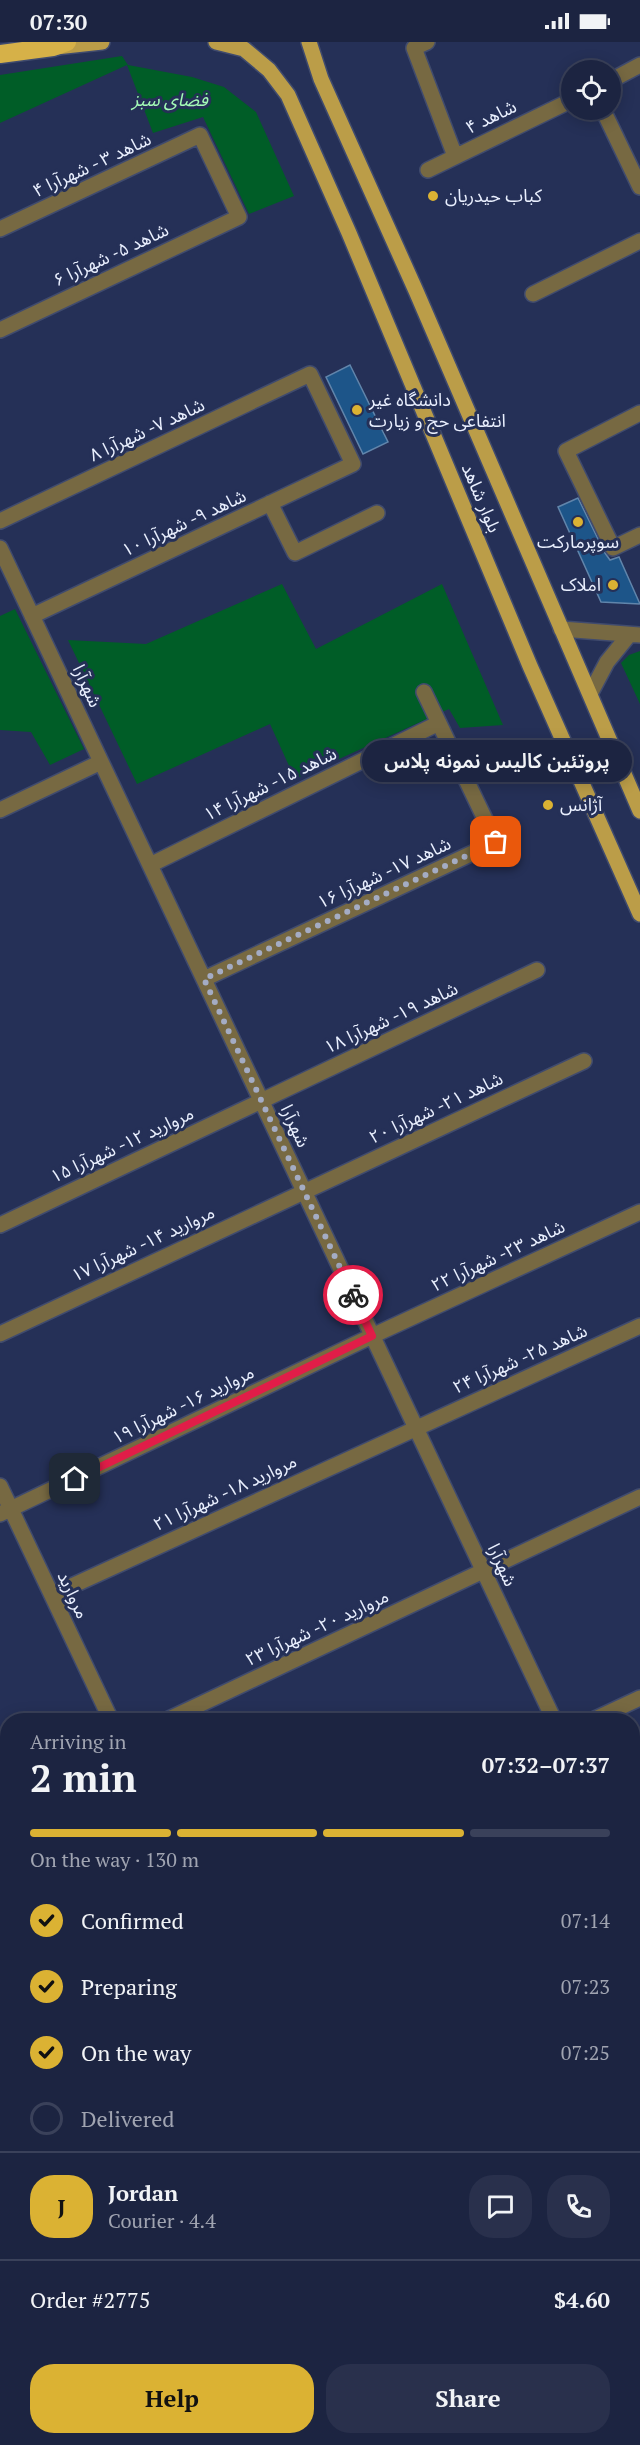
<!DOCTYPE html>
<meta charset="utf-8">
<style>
body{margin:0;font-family:"PT Serif","Noto Sans Arabic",serif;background:#29304c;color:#f1f3f6;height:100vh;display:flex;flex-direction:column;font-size:22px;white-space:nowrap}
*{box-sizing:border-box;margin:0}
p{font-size:20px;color:#a0a4b1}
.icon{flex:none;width:33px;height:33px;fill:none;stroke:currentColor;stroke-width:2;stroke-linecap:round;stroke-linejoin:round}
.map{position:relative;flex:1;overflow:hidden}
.side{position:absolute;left:0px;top:1671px;width:640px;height:732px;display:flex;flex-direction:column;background:#1c2441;border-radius:24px 24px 0 0;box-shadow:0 3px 15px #0003,0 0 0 2px #3a415a}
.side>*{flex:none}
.controls{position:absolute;left:561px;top:18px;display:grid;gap:12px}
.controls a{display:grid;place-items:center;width:60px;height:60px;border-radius:50%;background:#1c2441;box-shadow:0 3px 15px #0003,0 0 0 2px #3a415a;font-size:30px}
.pin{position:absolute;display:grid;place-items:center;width:51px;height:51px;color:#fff;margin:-26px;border-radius:12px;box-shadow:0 3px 9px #0006}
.courier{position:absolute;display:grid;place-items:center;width:60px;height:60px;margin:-30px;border:4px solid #e11d48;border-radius:50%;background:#fff;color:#222;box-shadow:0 2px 8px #0007}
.bubble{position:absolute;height:42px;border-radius:21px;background:#1c2441;box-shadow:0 3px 15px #0003,0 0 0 2px #3a415a;font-size:20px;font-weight:600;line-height:42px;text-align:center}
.overview em{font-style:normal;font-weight:600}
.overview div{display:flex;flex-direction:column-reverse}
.overview{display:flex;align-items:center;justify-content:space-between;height:102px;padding:0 30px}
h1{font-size:39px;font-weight:600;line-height:45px}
.bar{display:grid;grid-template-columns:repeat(4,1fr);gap:9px 6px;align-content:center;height:72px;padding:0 30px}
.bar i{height:8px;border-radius:4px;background:#3a415a}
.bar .on{background:#dbb233}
.bar p{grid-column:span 4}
.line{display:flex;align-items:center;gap:15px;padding:0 30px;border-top:2px solid #3a415a}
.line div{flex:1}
.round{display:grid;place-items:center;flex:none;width:63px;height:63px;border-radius:24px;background:#29304c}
ol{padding:0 30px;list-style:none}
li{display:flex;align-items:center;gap:18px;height:66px}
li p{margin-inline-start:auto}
li .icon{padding:6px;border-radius:50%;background:#dbb233;color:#111;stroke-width:4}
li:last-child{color:#a0a4b1}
li i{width:33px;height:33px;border:3px solid #3a415a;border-radius:50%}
.primary-button{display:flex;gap:12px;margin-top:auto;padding:12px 30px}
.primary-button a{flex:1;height:69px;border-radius:24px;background:#dbb233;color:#111;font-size:24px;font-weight:600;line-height:69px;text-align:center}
.primary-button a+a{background:#29304c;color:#f1f3f6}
.status{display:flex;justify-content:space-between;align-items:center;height:42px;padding:0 30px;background:#1c2441;direction:ltr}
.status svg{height:16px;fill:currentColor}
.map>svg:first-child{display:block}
</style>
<div class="status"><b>07:30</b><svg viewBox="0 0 49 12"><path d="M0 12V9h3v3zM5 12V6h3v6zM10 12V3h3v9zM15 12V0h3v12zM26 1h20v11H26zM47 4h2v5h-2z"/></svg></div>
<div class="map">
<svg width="640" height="2403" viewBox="0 0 640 2403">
<rect width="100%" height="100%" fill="#253057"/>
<path fill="#2d3a67" d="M640,2275V2403H614L610,2396H633V2278Z"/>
<path fill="#005d27" d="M122,14L128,23L192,35L224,45L256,70L294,154L249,172L203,75L153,91L127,23L0,81V33Z
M282,542L316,607L442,542L503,683L460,686L449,667L295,737L270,682L137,742L68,598L146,602Z
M15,567L84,707L50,723L31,690L0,688V574Z
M640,609V662L621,621L629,613Z"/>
<path fill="#1d5589" stroke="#6185ab" stroke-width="1.5" d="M350,323L388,400L363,412L326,335Z
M578,456L605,511L610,518L619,515L640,562L601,560L558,465Z"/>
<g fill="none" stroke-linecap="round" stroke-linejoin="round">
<g stroke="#404b6e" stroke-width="18">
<path id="minor" d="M427,0L414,6L455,114
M610,39L640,23
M603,68L640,145
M428,128L572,58
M0,187L200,93L239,175L0,288
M533,252L640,199
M640,371L566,409L613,506L640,493
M270,461L295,511L377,471
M0,479L310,332L353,422L32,574
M0,506L554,1678
M561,587L640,593
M590,652L607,620L629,593
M0,768L101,720
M150,823L439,681
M204,937L496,800L424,650
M0,1183L537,928
M0,1292L584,1019
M0,1444L111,1678
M0,1472L372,1294L640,1170
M52,1553L640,1284
M167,1678L640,1455
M593,1678L640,1656
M0,1932L8,1929
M633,1973L640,1969
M633,2064L640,2060
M633,2147L640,2144
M633,2261L640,2258
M0,2271L8,2267
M0,2359L8,2375
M17,2396L21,2403
M197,2396L200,2403
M98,2403L114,2396
M330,2403L346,2396
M548,2403L565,2396"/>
</g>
<g stroke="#404b6e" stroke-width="18">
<path id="major" d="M216,0L244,7L269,28L288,53L349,191L530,624L640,872
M309,0L321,37L416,249L640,769
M56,5L102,0
M633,1815L640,1812
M633,1857L640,1853
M0,2115L8,2111
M0,2153L8,2149"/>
</g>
<g stroke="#404b6e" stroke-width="21">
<path id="highway" d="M0,12L53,5L67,0"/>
</g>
<use href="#minor" stroke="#776942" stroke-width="15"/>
<use href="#major" stroke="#bb9d48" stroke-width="15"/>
<use href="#highway" stroke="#d6b148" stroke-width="18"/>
</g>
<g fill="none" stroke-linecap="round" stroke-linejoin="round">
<path stroke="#a4acc4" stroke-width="6" stroke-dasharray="0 10.8" d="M353,1253L204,937L496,800"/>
<path stroke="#e11d48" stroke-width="8" d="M75,1437L372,1294L353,1253"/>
</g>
<g fill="#dbb233" stroke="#253057" stroke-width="2">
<circle cx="433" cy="154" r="6"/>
<circle cx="357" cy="368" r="6"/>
<circle cx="578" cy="480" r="6"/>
<circle cx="613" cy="543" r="6"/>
<circle cx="548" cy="763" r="6"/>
</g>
<g text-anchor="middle" stroke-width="6" stroke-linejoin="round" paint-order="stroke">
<g font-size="18" font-style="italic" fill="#a4fbb6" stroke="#253057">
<text x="170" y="64">فضای سبز</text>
</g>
<g font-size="18" fill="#e9effe" stroke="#253057">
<text transform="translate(491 75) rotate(-26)" y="6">شاهد ۴</text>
<text transform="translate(92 123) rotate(-25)" y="6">شاهد ۳ - شهرآرا ۴</text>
<text transform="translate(111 213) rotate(-25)" y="6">شاهد ۵- شهرآرا ۶</text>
<text transform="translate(147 388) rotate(-25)" y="6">شاهد ۷- شهرآرا ۸</text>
<text transform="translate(481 456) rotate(67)" y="6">بلوار شاهد</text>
<text transform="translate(184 481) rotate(-25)" y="6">شاهد ۹- شهرآرا ۱۰</text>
<text transform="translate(87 644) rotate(65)" y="6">شهرآرا</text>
<text transform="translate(270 742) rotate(-26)" y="6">شاهد ۱۵- شهرآرا ۱۴</text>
<text transform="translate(384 831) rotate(-25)" y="6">شاهد ۱۷- شهرآرا ۱۶</text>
<text transform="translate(391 976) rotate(-25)" y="6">شاهد ۱۹- شهرآرا ۱۸</text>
<text transform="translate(436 1066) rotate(-25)" y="6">شاهد ۲۱- شهرآرا ۲۰</text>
<text transform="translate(295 1084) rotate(65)" y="6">شهرآرا</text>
<text transform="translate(122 1103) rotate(-25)" y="6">مروارید ۱۲- شهرآرا ۱۵</text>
<text transform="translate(143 1202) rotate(-25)" y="6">مروارید ۱۴- شهرآرا ۱۷</text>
<text transform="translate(498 1214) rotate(-25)" y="6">شاهد ۲۳- شهرآرا ۲۲</text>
<text transform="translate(520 1317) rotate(-24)" y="6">شاهد ۲۵- شهرآرا ۲۴</text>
<text transform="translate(183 1363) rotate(-26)" y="6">مروارید ۱۶- شهرآرا ۱۹</text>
<text transform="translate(225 1451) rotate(-25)" y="6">مروارید ۱۸- شهرآرا ۲۱</text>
<text transform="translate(502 1523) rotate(65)" y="6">شهرآرا</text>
<text transform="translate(73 1553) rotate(65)" y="6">مروارید</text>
<text transform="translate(317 1586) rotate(-25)" y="6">مروارید ۲۰- شهرآرا ۲۳</text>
</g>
<g font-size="18" fill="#e9effe" stroke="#253057" text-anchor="start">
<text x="445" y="160">کباب حیدریان</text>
<text x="369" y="364">دانشگاه غیر<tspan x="369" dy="21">انتفاعی حج و زیارت</tspan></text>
<text x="578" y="506" text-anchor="middle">سوپرمارکت</text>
<text x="601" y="549" text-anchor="end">املاک</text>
<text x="560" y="769">آژانس</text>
</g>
</g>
</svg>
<div class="controls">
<a><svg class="icon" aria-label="locate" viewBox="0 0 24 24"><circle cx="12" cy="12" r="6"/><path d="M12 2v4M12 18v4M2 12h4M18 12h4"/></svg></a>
</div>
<div class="pin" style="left:496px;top:800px;background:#ea580c"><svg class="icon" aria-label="bag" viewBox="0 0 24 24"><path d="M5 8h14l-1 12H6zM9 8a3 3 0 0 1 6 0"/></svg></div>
<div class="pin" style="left:75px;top:1437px;background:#1f2937"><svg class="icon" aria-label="home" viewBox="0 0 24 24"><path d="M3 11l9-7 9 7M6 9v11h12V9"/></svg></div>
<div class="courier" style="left:353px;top:1253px"><svg class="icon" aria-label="bike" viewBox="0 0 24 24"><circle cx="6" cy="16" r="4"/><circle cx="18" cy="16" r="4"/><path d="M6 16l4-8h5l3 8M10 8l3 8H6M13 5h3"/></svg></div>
<div class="bubble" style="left:362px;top:698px;width:270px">پروتئین کالیس نمونه پلاس</div>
<section class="side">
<div class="overview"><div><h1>2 min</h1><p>Arriving in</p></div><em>07:32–07:37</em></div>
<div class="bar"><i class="on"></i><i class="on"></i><i class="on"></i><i></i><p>On the way · 130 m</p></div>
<ol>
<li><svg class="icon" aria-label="check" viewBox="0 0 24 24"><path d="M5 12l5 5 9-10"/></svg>Confirmed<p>07:14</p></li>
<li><svg class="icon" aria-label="check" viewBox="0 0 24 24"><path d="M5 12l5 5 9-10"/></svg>Preparing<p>07:23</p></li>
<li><svg class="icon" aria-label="check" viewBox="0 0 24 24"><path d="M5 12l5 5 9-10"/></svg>On the way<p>07:25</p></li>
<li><i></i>Delivered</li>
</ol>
<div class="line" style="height:108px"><b class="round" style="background:#dbb233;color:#111">J</b><div><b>Jordan</b><p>Courier · 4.4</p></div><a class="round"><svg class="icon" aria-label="chat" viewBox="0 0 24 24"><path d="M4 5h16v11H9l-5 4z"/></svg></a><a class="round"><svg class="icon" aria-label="phone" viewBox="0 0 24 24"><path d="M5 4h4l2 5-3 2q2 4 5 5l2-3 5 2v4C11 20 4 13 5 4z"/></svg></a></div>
<div class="line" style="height:78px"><div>Order #2775</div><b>$4.60</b></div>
<div class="primary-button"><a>Help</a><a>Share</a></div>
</section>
</div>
